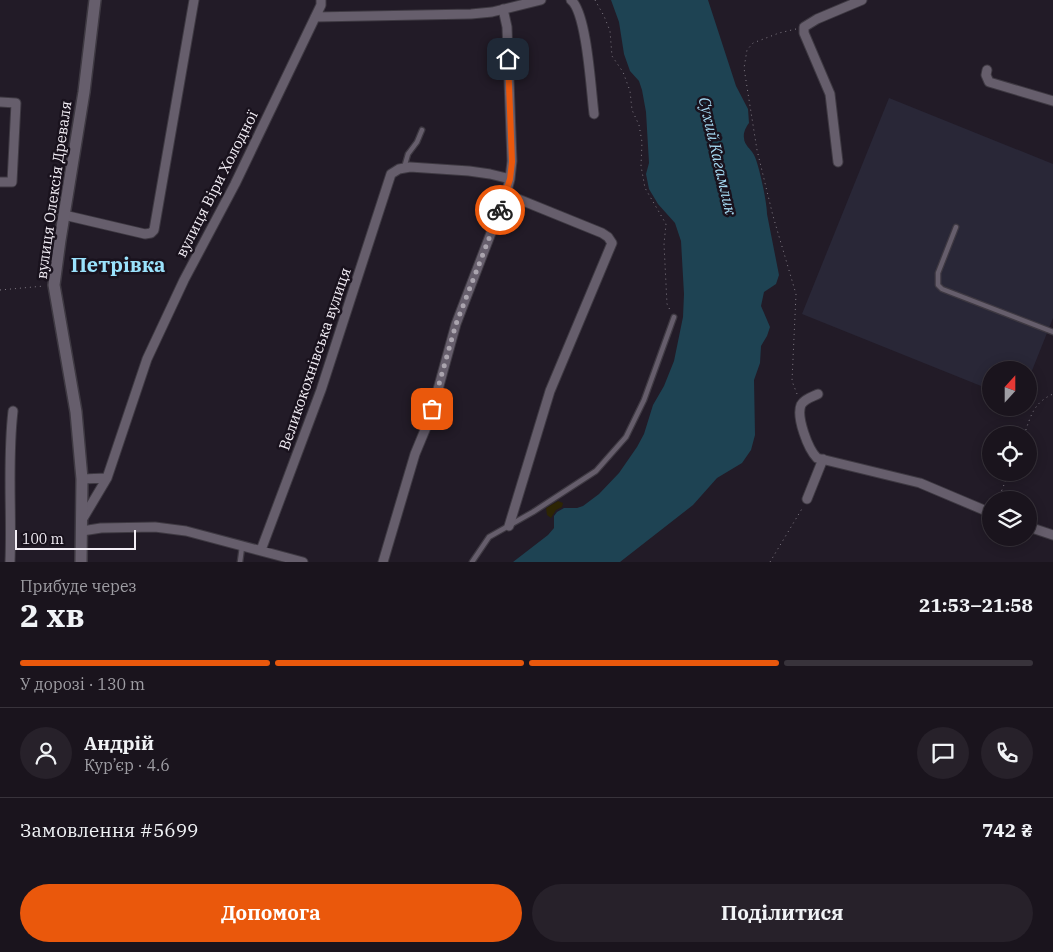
<!DOCTYPE html>
<html lang="uk">
<meta charset="utf-8">
<style>
body{margin:0;font-family:"IBM Plex Serif",serif;background:#27212a;color:#f1f3f6;height:100vh;display:flex;flex-direction:column;font-size:19px;white-space:nowrap}
*{box-sizing:border-box;margin:0}
p{font-size:16px;color:#9f9ea4}
.icon{flex:none;width:28px;height:28px;fill:none;stroke:currentColor;stroke-width:2;stroke-linecap:round;stroke-linejoin:round}
.map{position:relative;height:562px;overflow:hidden}
.drawer{display:flex;flex-direction:column;background:#1a141d;flex:1}
.drawer>*{flex:none}
.needle{width:32px;rotate:21deg}
.buttons{position:absolute;left:982px;top:361px;display:grid;gap:10px}
.buttons a{display:grid;place-items:center;width:55px;height:55px;border-radius:50%;background:#1a141d;box-shadow:0 2px 12px #0003,0 0 0 1px #38333b;font-size:25px}
.scale{position:absolute;left:15px;bottom:12px;width:121px;box-sizing:border-box;padding-left:5px;border:2px solid #f3eef6;border-top:0;font-size:14px;line-height:18px;white-space:nowrap;color:#f3eef6;-webkit-text-stroke:4px #19121d;paint-order:stroke}
.pin{position:absolute;display:grid;place-items:center;width:42px;height:42px;color:#fff;margin:-21px;border-radius:10px;box-shadow:0 2px 8px #0006}
.courier{position:absolute;display:grid;place-items:center;width:50px;height:50px;margin:-25px;border:4px solid #ea580c;border-radius:50%;background:#fff;color:#222;box-shadow:0 1px 6px #0007}
.summary em{font-style:normal;font-weight:700}
.summary div{display:flex;flex-direction:column-reverse}
.summary{display:flex;align-items:center;justify-content:space-between;height:85px;padding:0 20px}
h1{font-size:32px;font-weight:700;line-height:38px}
.bar{display:grid;grid-template-columns:repeat(4,1fr);gap:8px 5px;align-content:center;height:60px;padding:0 20px}
.bar i{height:6px;border-radius:4px;background:#38333b}
.bar .current{background:#ea580c}
.bar p{grid-column:span 4}
.line{display:flex;align-items:center;gap:12px;padding:0 20px;border-top:1px solid #38333b}
.line div{flex:1}
.round{display:grid;place-items:center;flex:none;width:52px;height:52px;border-radius:26px;background:#27212a}
.button{display:flex;gap:10px;margin-top:auto;padding:10px 20px}
.button a{flex:1;height:58px;border-radius:30px;background:#ea580c;color:#fff;font-size:20px;font-weight:700;line-height:58px;text-align:center}
.button a+a{background:#27212a;color:#f1f3f6}
.map>svg:first-child{display:block}
</style>
<div class="map">
<svg width="1053" height="562" viewBox="0 0 1053 562">
<rect width="100%" height="100%" fill="#221b27"/>
<path fill="#292737" d="M889,98L1053,164V318L1029,378V370H991V390L802,314Z"/>
<path fill="#2d2504" d="M558,501L563,503L562,507L556,510L551,518L547,515L546,508Z"/>
<path fill="#1e4353" d="M611,0H708L736,86L748,109L749,123C746,127 743,133 744,138C744,145 751,149 754,155C759,164 767,203 767,214L779,275L776,284L764,292L761,306L770,327L767,336L761,346L760,363L754,380L755,435L751,450L742,463L717,478L693,505L620,562H513L548,535L554,528V516L557,512L564,508H577L583,506L599,494L619,473L637,447L644,434L653,405L664,386L674,361L683,317L684,294L681,241L675,223L658,204L649,189L646,174L649,163L646,112L642,90L639,81L630,71L624,54L619,22Z"/>
<g fill="none" stroke-linecap="round" stroke-linejoin="round">
<g stroke="#3e3942" stroke-width="7">
<path id="service" d="M404,168L408,154L417,142L422,130
M956,227L938,273V285L942,289L1053,332
M240,562L242,547
M472,562L489,537L533,512L596,471L626,437L644,400L674,317"/>
</g>
<g stroke="#3e3942" stroke-width="11">
<path id="minor" d="M571,0C587,13 591,91 594,114
M315,17L471,14L492,12L541,0
M987,70L986,75L989,82L1053,101
M0,102L16,103L12,182H0
M838,162L830,94L804,33V27L817,19L862,0
M506,194L602,233L608,237L612,243L550,391L509,526
M64,215L145,234L151,233L154,230L194,0
M818,394C812,397 804,399 801,405C796,417 808,449 817,458L920,483L991,513
M82,479L107,478
M807,499L823,459
M82,520L107,478L147,359L184,280L235,184L321,5V0
M1029,527L1053,535
M82,531L101,528L155,527L186,531L303,562
M261,550L321,390L391,174L399,169L410,167L469,171L490,174L510,179
M10,562C12,512 7,461 13,411
M383,562L415,454L427,425L437,393L456,324L506,194L510,179L512,161L507,27L503,9"/>
</g>
<g stroke="#3e3942" stroke-width="14">
<path id="tertiary" d="M81,562L82,479L76,412L54,285L60,240L84,92L95,0"/>
</g>
<path stroke="#827c86" stroke-width="1" stroke-dasharray="1 4" stroke-linecap="butt" d="M595,0L604,16L610,31L612,56L623,72L630,91L632,110L639,125L642,142L641,166L645,188L666,224L664,244L667,304L671,312
M796,29L779,33L753,43L747,50L744,68L757,150L773,216L796,294L792,381L797,394
M0,290L44,286
M1024,435C1031,416 1033,403 1053,394
M998,500L1009,472
M770,562L803,507"/>
<use href="#service" stroke="#665e6c" stroke-width="4.5"/>
<use href="#minor" stroke="#665e6c" stroke-width="9"/>
<use href="#tertiary" stroke="#665e6c" stroke-width="11"/>
</g>
<g fill="none" stroke-linecap="round" stroke-linejoin="round">
<path stroke="#aaa4ae" stroke-width="5" stroke-dasharray="0 9" d="M432,409L456,324L500,210"/>
<path stroke="#ea580c" stroke-width="6" d="M500,210L510,179L512,162L508,59"/>
</g>
<g text-anchor="middle" stroke-width="5" stroke-linejoin="round" paint-order="stroke">
<g font-size="15" fill="#f3eef6" stroke="#19121d">
<text transform="translate(217 184) rotate(-63)" y="5">вулиця Віри Холодної</text>
<text transform="translate(54 190) rotate(-82)" y="5">вулиця Олексія Древаля</text>
<text transform="translate(315 359) rotate(-71)" y="5">Великокохнівська вулиця</text>
</g>
<g font-size="16" font-style="italic" fill="#a5d8f1" stroke="#19121d">
<text transform="translate(718 156) rotate(77)" y="6">Сухий Кагамлик</text>
</g>
<g font-size="20" font-weight="bold" fill="#9ae2fc" stroke="#19121d">
<text x="118" y="272">Петрівка</text>
</g>
</g>
</svg>
<div class="buttons">
<a><svg class="needle" viewBox="-14 -14 28 28"><path d="M0-13l5 13h-10z" fill="#e53935"/><path d="M0 13l5-13h-10z" fill="#9f9ea4"/></svg></a>
<a><svg class="icon" aria-label="locate" viewBox="0 0 24 24"><circle cx="12" cy="12" r="6"/><path d="M12 2v4M12 18v4M2 12h4M18 12h4"/></svg></a>
<a><svg class="icon" aria-label="layers" viewBox="0 0 24 24"><path d="M12 4l9 5-9 5-9-5zM3 14l9 5 9-5"/></svg></a>
</div>
<div class="scale">100 m</div>
<div class="pin" style="left:432px;top:409px;background:#ea580c"><svg class="icon" aria-label="bag" viewBox="0 0 24 24"><path d="M5 8h14l-1 12H6zM9 8a3 3 0 0 1 6 0"/></svg></div>
<div class="pin" style="left:508px;top:59px;background:#1f2937"><svg class="icon" aria-label="home" viewBox="0 0 24 24"><path d="M3 11l9-7 9 7M6 9v11h12V9"/></svg></div>
<div class="courier" style="left:500px;top:210px"><svg class="icon" aria-label="bike" viewBox="0 0 24 24"><circle cx="6" cy="16" r="4"/><circle cx="18" cy="16" r="4"/><path d="M6 16l4-8h5l3 8M10 8l3 8H6M13 5h3"/></svg></div>
</div>
<section class="drawer">
<div class="summary"><div><h1>2 хв</h1><p>Прибуде через</p></div><em>21:53–21:58</em></div>
<div class="bar"><i class="current"></i><i class="current"></i><i class="current"></i><i></i><p>У дорозі · 130 m</p></div>
<div class="line" style="height:90px"><a class="round"><svg class="icon" aria-label="person" viewBox="0 0 24 24"><circle cx="12" cy="8" r="4"/><path d="M4 21q1-7 8-7t8 7"/></svg></a><div><b>Андрій</b><p>Кур’єр · 4.6</p></div><a class="round"><svg class="icon" aria-label="chat" viewBox="0 0 24 24"><path d="M4 5h16v11H9l-5 4z"/></svg></a><a class="round"><svg class="icon" aria-label="phone" viewBox="0 0 24 24"><path d="M5 4h4l2 5-3 2q2 4 5 5l2-3 5 2v4C11 20 4 13 5 4z"/></svg></a></div>
<div class="line" style="height:65px"><div>Замовлення #5699</div><b>742 ₴</b></div>
<div class="button"><a>Допомога</a><a>Поділитися</a></div>
</section>
